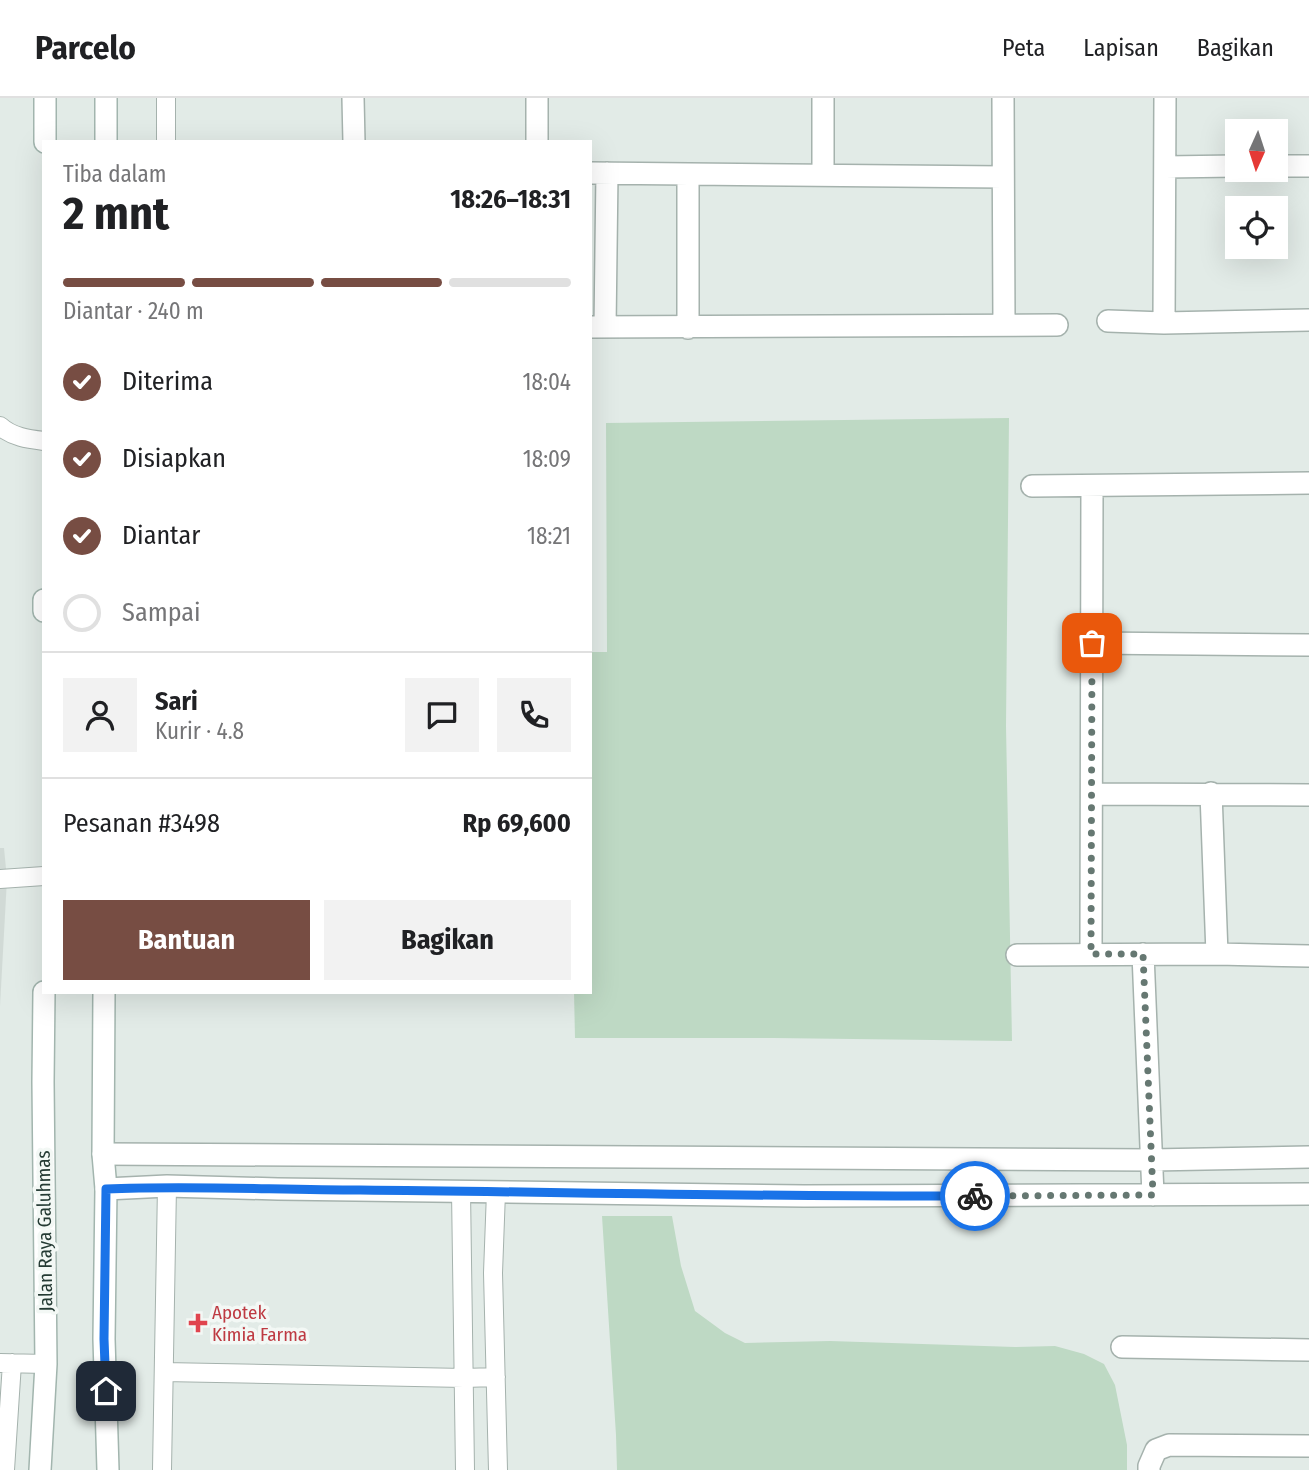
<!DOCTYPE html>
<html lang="id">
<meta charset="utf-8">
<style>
body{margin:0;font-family:"Fira Sans Condensed",sans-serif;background:#f2f2f2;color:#202124;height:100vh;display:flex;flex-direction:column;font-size:26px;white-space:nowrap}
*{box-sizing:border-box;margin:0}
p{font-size:23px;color:#757577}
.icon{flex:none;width:38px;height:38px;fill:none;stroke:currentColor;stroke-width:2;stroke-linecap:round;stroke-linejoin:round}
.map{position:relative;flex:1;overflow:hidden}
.details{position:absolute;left:42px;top:42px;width:550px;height:854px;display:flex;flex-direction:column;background:#fff;border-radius:0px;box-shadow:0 7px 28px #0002}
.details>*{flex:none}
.needle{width:46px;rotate:183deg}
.buttons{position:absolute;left:1225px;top:21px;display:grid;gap:14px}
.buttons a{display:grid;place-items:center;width:63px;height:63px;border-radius:0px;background:#fff;box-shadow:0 7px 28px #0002;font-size:35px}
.pin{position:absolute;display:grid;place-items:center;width:60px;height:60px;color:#fff;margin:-30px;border-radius:14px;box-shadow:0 4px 10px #0006}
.courier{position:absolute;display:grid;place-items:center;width:70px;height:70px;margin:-35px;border:5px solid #1a73e8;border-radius:50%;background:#fff;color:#222;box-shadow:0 2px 9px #0007}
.headline em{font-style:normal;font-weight:700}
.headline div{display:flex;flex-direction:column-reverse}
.headline{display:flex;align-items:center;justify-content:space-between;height:119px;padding:0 21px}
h1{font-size:46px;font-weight:700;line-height:52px}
.bar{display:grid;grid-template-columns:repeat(4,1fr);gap:10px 7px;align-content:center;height:84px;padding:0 21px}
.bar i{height:9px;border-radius:5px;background:#e0e0e0}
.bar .active{background:#774d43}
.bar p{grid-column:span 4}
.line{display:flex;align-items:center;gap:18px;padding:0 21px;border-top:2px solid #e0e0e0}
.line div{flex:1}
.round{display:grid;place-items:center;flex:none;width:74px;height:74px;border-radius:0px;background:#f2f2f2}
ol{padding:0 21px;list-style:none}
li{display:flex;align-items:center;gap:21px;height:77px}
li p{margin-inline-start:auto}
li .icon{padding:7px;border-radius:50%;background:#774d43;color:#fff;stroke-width:4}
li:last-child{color:#757577}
li i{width:38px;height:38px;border:4px solid #e0e0e0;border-radius:50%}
.button{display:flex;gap:14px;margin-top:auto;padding:14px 21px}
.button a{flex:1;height:80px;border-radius:0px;background:#774d43;color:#fff;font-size:28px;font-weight:700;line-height:80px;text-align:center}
.button a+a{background:#f2f2f2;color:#202124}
header{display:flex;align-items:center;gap:42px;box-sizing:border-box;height:98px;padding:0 35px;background:#fff;border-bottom:2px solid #e0e0e0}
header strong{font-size:33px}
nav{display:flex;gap:38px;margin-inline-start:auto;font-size:24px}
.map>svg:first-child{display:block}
</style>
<header>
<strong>Parcelo</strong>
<nav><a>Peta</a><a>Lapisan</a><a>Bagikan</a></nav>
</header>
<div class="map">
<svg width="1309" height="1372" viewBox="0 0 1309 1372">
<rect width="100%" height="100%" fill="#e2ebe7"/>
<path fill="#d1dad6" d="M0,750H4L7,781L0,908Z"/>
<path fill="#bed9c4" d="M1009,320L1006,628L1012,943L774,940H575L574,894H590V554H607L606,325Z
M602,1118H672L681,1168L695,1213L725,1235L745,1245L830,1243L1015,1249L1055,1248L1084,1256L1104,1266L1115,1287L1127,1347V1372H617L616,1337Z"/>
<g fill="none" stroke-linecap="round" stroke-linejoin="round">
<g stroke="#a5b2ad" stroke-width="20">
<path id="lane" d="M166,0V44
M0,328C12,339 28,341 44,343
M0,781L44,778
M461,1093L465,1372
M496,1094L493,1175L498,1372
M0,1265L46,1266
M164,1274L464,1280L496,1279
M5,1372L12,1265
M162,1372L167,1088"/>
</g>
<g stroke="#a5b2ad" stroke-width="24">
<path id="street" d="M353,0L354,44
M537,0V44
M1003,0L1004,227
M1276,68H1309
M1165,69L1237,68
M590,75L1003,79
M823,77V0
M1108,223L1164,225L1309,222
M1164,225L1165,0
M590,229L1057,227
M605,229L607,75
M688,230V76
M1032,388L1309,385
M1092,545L1309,547
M1211,695L1217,856
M1092,696L1309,697
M1091,856L1092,388
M1143,856L1153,1097
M1017,857L1217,856L1309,858
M103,1056L1152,1062L1309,1059
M106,1091L167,1088L278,1091L804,1098L1309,1096
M1122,1249L1309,1252
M1149,1372V1368L1156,1352L1169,1347L1309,1348"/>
</g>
<g stroke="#a2b5ae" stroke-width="24">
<path id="secondary" d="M45,0V44
M106,0V44
M44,502V513
M104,894L103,1056L106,1091L104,1241L108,1372
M40,1372L46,1266L43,984L44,894"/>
</g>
<use href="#lane" stroke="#fff" stroke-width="18"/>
<use href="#street" stroke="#fff" stroke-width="21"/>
<use href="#secondary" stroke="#fff" stroke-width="21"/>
</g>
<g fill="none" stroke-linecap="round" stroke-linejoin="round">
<path stroke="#667872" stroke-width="7" stroke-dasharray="0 12.6" d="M975,1098L1153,1097L1143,856H1091L1092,545"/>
<path stroke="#1a73e8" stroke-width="9" d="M106,1293L104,1241L106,1091C191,1087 275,1092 360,1092C565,1094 770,1099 975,1098"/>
</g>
<path fill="#e0444e" stroke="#f3f8f5" stroke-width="2.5" d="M194.5 1214.5h7v7h7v7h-7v7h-7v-7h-7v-7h7z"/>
<g text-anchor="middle" stroke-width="7" stroke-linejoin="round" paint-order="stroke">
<g font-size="19" fill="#243a33" stroke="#f3f8f5">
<text transform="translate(44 1133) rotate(-91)" y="7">Jalan Raya Galuhmas</text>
</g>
<g font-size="19" fill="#be3a42" stroke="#f3f8f5" text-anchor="start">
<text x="212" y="1221">Apotek<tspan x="212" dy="22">Kimia Farma</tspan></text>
</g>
</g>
</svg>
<div class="buttons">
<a><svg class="needle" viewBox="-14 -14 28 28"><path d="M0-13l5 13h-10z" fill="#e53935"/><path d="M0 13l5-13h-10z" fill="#757577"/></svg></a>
<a><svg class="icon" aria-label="locate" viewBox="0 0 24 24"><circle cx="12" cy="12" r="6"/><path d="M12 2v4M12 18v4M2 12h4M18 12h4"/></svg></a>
</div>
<div class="pin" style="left:1092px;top:545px;background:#ea580c"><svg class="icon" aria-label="bag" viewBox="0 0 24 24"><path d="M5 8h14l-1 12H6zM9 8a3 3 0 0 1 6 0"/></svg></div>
<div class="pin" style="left:106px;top:1293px;background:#1f2937"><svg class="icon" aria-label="home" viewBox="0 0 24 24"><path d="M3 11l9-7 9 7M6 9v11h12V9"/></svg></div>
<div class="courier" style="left:975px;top:1098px"><svg class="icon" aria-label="bike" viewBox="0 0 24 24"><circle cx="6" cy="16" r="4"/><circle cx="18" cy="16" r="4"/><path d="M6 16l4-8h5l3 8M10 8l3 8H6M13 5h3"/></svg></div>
<section class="details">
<div class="headline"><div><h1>2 mnt</h1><p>Tiba dalam</p></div><em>18:26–18:31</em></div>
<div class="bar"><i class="active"></i><i class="active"></i><i class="active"></i><i></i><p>Diantar · 240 m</p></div>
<ol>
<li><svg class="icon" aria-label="check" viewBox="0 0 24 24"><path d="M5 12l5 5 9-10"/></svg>Diterima<p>18:04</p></li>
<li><svg class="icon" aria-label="check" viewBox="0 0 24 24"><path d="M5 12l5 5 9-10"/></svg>Disiapkan<p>18:09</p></li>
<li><svg class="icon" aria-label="check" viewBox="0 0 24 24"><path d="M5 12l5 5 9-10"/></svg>Diantar<p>18:21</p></li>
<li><i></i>Sampai</li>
</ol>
<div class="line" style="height:126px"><a class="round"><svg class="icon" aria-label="person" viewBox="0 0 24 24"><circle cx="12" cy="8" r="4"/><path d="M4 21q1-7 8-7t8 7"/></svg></a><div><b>Sari</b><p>Kurir · 4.8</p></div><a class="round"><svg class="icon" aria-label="chat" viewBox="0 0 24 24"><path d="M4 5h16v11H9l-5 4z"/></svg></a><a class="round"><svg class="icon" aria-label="phone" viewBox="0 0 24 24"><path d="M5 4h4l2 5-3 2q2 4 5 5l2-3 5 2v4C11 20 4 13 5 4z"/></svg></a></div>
<div class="line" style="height:91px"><div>Pesanan #3498</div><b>Rp 69,600</b></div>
<div class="button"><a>Bantuan</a><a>Bagikan</a></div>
</section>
</div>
